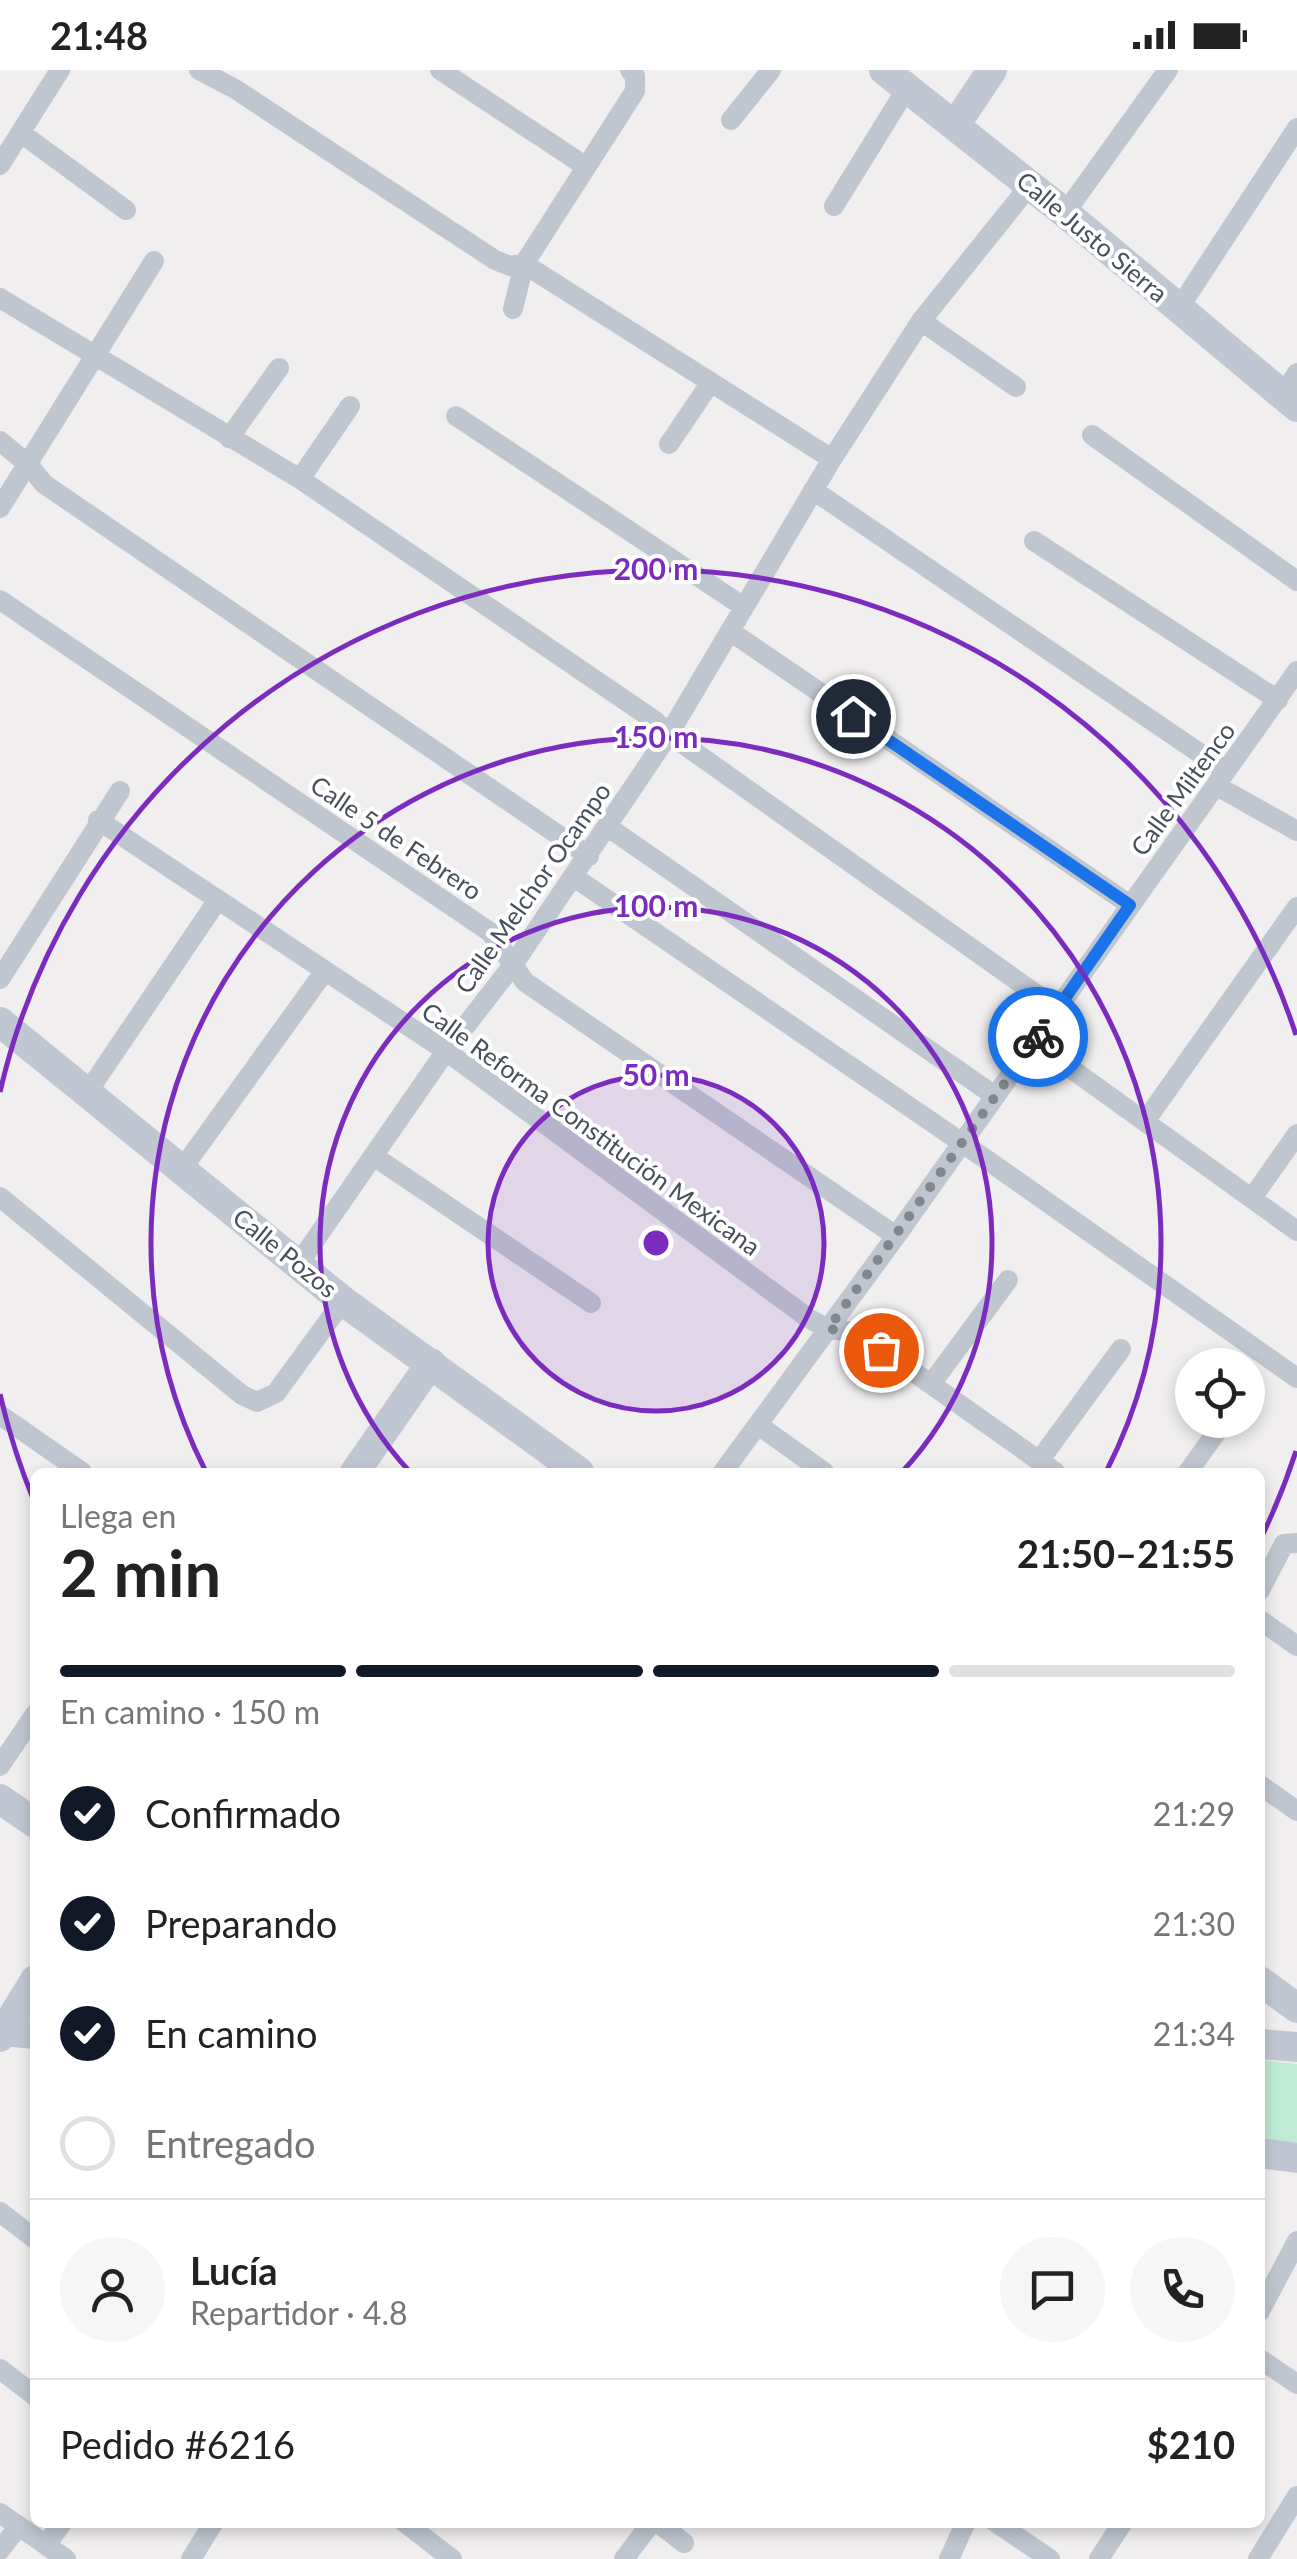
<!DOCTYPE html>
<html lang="es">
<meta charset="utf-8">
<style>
body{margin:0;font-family:Lato,sans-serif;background:#f6f6f6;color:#222;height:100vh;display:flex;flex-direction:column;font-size:38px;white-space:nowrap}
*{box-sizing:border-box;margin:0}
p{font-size:32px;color:#767676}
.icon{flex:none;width:55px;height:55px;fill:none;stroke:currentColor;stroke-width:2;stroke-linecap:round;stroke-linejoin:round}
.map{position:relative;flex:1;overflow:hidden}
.side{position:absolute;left:30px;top:1398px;width:1235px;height:1060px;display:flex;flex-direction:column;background:#fff;border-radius:15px;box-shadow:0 5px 15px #0003}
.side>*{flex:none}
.fabs{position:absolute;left:1175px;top:1278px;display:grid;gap:20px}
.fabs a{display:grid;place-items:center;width:90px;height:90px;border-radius:50%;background:#fff;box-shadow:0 5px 15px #0003;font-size:50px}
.pin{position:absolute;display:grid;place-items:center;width:85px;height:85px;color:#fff;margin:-42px;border:5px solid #fff;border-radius:50%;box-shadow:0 2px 10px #0007}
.courier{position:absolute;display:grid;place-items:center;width:100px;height:100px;margin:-50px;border:8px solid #1a73e8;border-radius:50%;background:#fff;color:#222;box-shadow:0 2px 12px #0007}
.headline em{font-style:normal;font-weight:700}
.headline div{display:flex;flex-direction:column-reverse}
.headline{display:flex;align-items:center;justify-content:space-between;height:170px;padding:0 30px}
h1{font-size:65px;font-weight:700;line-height:75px}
.bar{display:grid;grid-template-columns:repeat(4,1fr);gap:15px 10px;align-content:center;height:120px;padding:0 30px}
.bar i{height:12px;border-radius:8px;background:#e0e0e0}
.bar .current{background:#111827}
.bar p{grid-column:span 4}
.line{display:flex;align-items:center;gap:25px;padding:0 30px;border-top:2px solid #e0e0e0}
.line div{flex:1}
.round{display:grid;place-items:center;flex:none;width:105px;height:105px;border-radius:52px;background:#f6f6f6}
ol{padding:0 30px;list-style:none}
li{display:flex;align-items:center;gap:30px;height:110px}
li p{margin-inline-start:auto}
li .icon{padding:10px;border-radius:50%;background:#111827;color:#fff;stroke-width:4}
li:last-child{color:#767676}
li i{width:55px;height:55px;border:5px solid #e0e0e0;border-radius:50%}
.status{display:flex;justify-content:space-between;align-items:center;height:70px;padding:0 50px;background:#fff;direction:ltr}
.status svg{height:28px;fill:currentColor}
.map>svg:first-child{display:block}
</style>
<div class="status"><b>21:48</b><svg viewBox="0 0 49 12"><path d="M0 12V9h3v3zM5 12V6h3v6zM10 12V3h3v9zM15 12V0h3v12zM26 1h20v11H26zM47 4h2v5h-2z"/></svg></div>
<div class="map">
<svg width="1297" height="2489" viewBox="0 0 1297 2489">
<rect width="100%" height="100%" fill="#f0eeee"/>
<path fill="#bfebd5" d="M1260,1990L1297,1994V2073L1260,2069Z"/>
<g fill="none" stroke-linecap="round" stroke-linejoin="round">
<path stroke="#bfc6cf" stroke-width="20" d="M199,0L235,19L495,190L510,196L524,194L832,389
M440,0L585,96
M731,50L771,0
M21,63L126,140
M0,95L60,0
M834,136L907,18
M1065,143L1168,0
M0,228L300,409L654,650L669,664L1057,939
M1179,238L1297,58
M513,239L524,194L635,21V6L630,0
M921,251L1016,317
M1282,326L1297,303
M456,346L744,537
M1092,365L1297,511
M229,368L279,298
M0,371L29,395L44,414L589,786
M669,374L711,312
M300,409L350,336
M813,420L1226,701
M0,438L154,191
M1034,471L1278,630
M0,530L490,862L525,912L896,1166
M730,561L1130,835
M1217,716L1297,761
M98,750L446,981L808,1248L828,1259L857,1262L1055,1402
M608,757L995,1026
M574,807L990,1092L1297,1308
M0,909L120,721
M1034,972L1297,1161
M87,1023L217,831
M1146,1050L1297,837
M375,1087L591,1233
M182,1099L324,902
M0,1127L242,1325L257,1332L276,1323L343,1231
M1252,1128L1297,1064
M299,1193L446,981L513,895L669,664L832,389L921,251L1030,115
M931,1314L1008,1210
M0,1345L82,1402
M758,1355L824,1402
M1039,1391L1121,1279
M723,1402L896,1166L1297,601
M1188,1402L1218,1360
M1260,1520L1284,1474L1297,1473
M1260,1550L1297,1576
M0,1696L35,1644
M1260,1715L1297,1741
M0,2142L35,2169
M1260,2241L1297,2171
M1260,2289L1297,2314
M0,2299L35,2326
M0,2443L66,2489
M404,2452L452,2489
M657,2452L684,2473
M995,2452L1050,2489
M46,2475L63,2452
M0,2480L18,2457
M191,2489L214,2452
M624,2489L652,2452
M949,2489L966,2452
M1099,2489L1123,2452
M1258,2489L1297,2426"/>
<path stroke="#c0c7d3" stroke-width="30" d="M884,0L1065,143L1297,337
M956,54L992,0
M0,952L343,1231L579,1402
M355,1402L431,1293
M0,1729L35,1753
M1260,1911L1297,1938
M4,1961L35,1964
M0,1967L35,1910
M1260,1974L1297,1977
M1260,2083L1297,2088"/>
</g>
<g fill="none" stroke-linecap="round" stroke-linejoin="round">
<path stroke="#82878e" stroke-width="10" stroke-dasharray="0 18" d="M881,1280L856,1262L828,1259L1038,967"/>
<path stroke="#1a73e8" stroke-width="12" d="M853,646L1130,835L1038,967"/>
</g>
<circle cx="656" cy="1173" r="168" fill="#7b2cbf" fill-opacity=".12"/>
<g fill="none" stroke="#7b2cbf" stroke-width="5">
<circle cx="656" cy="1173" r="168"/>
<path d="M410 1402A336 336 0 1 1 902 1402"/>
<path d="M206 1402A505 505 0 1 1 1106 1402"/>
<path d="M1296 1381A673 673 0 0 1 1261 1468M34 1431A673 673 0 0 1 0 1324M0 1022A673 673 0 0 1 1296 965"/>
</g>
<g text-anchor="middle" stroke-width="8" stroke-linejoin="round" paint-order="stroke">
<g font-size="25" fill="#474f5a" stroke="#fff">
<text transform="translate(1092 167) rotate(40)" y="9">Calle Justo Sierra</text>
<text transform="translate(1183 719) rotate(-54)" y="9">Calle Miltenco</text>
<text transform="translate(396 768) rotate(34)" y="9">Calle 5 de Febrero</text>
<text transform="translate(533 818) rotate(-55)" y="9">Calle Melchor Ocampo</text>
<text transform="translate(591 1059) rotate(36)" y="9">Calle Reforma Constitución Mexicana</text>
<text transform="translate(285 1183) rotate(39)" y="9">Calle Pozos</text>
</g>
</g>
<circle cx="656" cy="1173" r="15" fill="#7b2cbf" stroke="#fff" stroke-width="5"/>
<g font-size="30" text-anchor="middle" font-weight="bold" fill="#7b2cbf" stroke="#fff" stroke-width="8" stroke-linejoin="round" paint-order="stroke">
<text x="656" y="510">200 m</text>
<text x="656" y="678">150 m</text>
<text x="656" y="847">100 m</text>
<text x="656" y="1016">50 m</text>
</g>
</svg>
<div class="fabs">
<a><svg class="icon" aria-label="locate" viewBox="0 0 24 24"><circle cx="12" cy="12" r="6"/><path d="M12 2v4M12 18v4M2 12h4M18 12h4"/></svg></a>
</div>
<div class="pin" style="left:881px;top:1280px;background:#ea580c"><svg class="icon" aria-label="bag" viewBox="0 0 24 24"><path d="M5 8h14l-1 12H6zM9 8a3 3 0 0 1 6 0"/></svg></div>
<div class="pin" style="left:853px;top:646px;background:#1f2937"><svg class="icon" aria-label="home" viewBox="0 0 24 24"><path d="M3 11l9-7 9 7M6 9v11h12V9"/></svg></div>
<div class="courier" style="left:1038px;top:967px"><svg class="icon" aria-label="bike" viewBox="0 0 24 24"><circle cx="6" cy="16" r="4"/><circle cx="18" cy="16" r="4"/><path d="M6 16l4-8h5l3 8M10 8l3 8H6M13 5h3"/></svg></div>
<section class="side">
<div class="headline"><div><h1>2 min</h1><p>Llega en</p></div><em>21:50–21:55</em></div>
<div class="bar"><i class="current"></i><i class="current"></i><i class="current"></i><i></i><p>En camino · 150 m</p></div>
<ol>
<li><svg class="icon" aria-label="check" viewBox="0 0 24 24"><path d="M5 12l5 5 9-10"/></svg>Confirmado<p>21:29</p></li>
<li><svg class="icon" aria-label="check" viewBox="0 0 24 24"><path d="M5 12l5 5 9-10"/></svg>Preparando<p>21:30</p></li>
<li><svg class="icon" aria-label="check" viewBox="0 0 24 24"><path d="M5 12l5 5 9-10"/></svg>En camino<p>21:34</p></li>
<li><i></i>Entregado</li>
</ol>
<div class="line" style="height:180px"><a class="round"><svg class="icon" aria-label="person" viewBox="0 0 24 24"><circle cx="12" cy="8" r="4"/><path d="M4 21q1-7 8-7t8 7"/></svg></a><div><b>Lucía</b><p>Repartidor · 4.8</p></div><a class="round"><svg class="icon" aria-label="chat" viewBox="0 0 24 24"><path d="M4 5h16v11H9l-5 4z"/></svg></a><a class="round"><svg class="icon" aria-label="phone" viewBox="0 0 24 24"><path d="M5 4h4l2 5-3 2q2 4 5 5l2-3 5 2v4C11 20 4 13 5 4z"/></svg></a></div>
<div class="line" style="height:130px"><div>Pedido #6216</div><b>$210</b></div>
</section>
</div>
